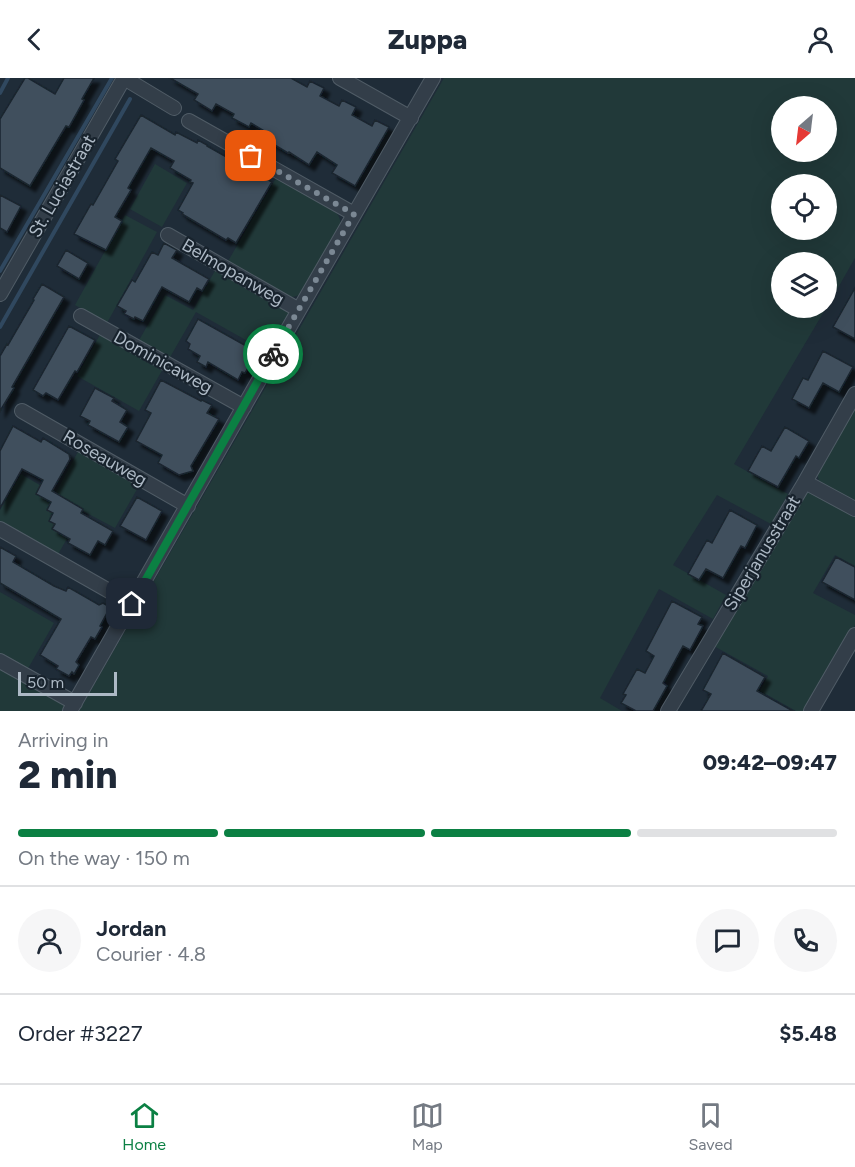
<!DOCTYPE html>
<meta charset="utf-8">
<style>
body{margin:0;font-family:Figtree,sans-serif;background:#f6f6f7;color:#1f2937;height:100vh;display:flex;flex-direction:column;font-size:22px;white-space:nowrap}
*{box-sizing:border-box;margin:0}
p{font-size:20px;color:#747a83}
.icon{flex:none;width:33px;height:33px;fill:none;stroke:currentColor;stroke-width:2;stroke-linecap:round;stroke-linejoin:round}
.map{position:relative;height:633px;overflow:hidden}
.drawer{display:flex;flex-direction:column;background:#fff;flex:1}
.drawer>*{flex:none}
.needle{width:39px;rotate:208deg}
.buttons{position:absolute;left:771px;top:18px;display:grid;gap:12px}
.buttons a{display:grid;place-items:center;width:66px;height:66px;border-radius:50%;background:#fff;box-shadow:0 6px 24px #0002;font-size:30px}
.scale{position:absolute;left:18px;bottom:15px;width:99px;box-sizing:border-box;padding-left:6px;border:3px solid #adb9c5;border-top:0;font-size:16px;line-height:21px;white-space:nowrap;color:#adb9c5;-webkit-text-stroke:4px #18232d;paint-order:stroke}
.pin{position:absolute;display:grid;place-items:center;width:51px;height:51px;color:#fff;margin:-26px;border-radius:12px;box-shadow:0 3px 9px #0006}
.courier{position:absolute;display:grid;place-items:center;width:60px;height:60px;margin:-30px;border:4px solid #0b8043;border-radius:50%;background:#fff;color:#222;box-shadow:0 2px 8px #0007}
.summary em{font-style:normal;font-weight:800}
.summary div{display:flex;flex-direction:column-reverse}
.summary{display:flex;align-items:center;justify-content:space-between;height:102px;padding:0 18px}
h1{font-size:39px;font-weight:800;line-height:45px}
.bar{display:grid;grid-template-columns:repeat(4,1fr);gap:9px 6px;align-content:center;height:72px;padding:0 18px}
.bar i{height:8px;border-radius:4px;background:#e0e1e3}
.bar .selected{background:#0b8043}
.bar p{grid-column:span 4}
.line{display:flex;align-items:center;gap:15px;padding:0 18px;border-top:2px solid #e0e1e3}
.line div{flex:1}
.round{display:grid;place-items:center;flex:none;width:63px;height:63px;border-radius:32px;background:#f6f6f7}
header{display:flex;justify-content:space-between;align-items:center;height:78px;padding:0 18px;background:#fff;font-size:27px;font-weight:800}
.tabs{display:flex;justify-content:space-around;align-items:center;height:84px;border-top:2px solid #e0e1e3;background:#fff;font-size:16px;color:#747a83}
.tabs a{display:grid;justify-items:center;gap:3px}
.tabs .selected{color:#0b8043}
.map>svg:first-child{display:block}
</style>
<header><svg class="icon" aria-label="back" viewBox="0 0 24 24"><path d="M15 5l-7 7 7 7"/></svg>Zuppa<svg class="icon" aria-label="person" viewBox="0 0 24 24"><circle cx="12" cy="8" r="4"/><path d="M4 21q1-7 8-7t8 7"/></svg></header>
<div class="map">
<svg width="855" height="633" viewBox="0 0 855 633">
<defs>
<filter id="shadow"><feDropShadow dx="5.5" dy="5.5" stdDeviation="1.5" flood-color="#0009"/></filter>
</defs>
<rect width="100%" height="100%" fill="#1f2c38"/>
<path fill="#213939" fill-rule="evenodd" d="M444,0H855V180L827,229L826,184H782V230H826L734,386L788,416L771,446L717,417L673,487L726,517L713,541L659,511L600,620L622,633H79ZM782,28H826V74H782ZM782,106H826V152H782Z
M155,86L187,105L162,149L130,131Z
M276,100L331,131C338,135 340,139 341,147L303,213C298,219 294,219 286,219L227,185Z
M125,137L157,154L107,245L75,227Z
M217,189L288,229L291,236L269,275L196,234L169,281L138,264L165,217L193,232Z
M102,253L164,289L139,333L77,298Z
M855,326V427L820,407L817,395Z
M79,372L140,406L115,450L83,433L57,478L0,446V432L21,396L55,416Z
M811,413L855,435V488L835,477L813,515L855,537V547L808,633H796L760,613L768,598L712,567L804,416Z
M0,514L54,545L26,594L0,579Z
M0,586L65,623L66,628L63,633H0Z"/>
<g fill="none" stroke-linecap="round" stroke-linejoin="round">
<path stroke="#30485f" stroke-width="4" d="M0,15L8,0
M0,193L112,0
M0,249L130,21"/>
</g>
<path fill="#404f5d" stroke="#1a252f" stroke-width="1.5" filter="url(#shadow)" d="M25,0H28L55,16L64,0H94L82,21L84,22L69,49L66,48L30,108L0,90V41Z
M170,0H291L307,9L310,3L324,10L320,18L339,28L342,22L356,29L352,37L372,48L375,42L389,49L355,108L332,95L337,87L317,74L309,87L289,74L288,75L268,63L271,57L251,45L249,49L232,40L234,36L216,26L212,33L194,22L198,16Z
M141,37L175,57L176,54L197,65L198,62L207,67V68L239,86L238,87L262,100L263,99L272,104L236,165L228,160L226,162L182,136L183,135L178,132L193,105L190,104L191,102L170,90L174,83L151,70L128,110L131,112L115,139L122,143L106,172L74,156L91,126L93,127L118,83L115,81Z
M0,117L21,128L7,154L0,150Z
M164,165L177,172L172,180L209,201L202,213L197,210L189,224L162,209L143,243L135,239L134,241L124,236L126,233L117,228L132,202L135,204L152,174L158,177Z
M66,172L88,185L79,201L57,188Z
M42,206L64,219L12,309L14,310L0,333V278L7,266L8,267L34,222L33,221Z
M855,210V261L833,249Z
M198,241L257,274L245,295L242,294L238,302L208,284L206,289L197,284L200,278L188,271L190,266L186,263Z
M69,248L95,262L77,294L75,293L58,322L46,315L43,318L33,312Z
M823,273L853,289L839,314L823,305L809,330L792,321L803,300L808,302Z
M161,302L201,323L202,322L212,327L207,335L219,341L191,388L193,393L179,397L158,385L162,377L136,363L151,335L145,332Z
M95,310L114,320L112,323L127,332L120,344L128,349L119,364L88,347L90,343L80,338Z
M13,348L41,364L43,360L69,376L70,381L52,413L83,431L81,435L113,453L105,467L98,463L90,477L68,465L70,461L52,451L55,446L49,443L53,435L47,432L51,424L36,416L43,402L22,391L0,430V373Z
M785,349L809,363L799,380L796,378L778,409L748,393L762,368L771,373Z
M137,419L162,433L146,462L120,448Z
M730,432L757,447L745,470L741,468L723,500L706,491L699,502L688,496L707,462L712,465Z
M0,469L16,478L13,484L54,508L66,513L68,509L99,527L103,525L108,528V533L100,548L102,549L95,561L91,559L76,584L79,587L74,596L72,594L69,598L56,591L58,588L40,577L61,541L0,505Z
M836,479L855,489V522L822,504Z
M672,523L702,539L698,546L703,548L690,572L683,568L663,605L667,608L653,633H636L621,625L626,617L623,616L637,591L645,595L654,578L646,573Z
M723,575L765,599L757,613L793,633H701L711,616L703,612Z"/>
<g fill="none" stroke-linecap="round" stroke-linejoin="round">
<g stroke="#505c66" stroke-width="16">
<path id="minor" d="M124,0L174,30
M340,0L411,40
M189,43L354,136
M168,157L299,232
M0,216L124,0
M81,238L244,329
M22,333L188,428
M805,404L855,431
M0,451L132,526
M0,583L75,625
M70,633L299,232L433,0
M668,633L805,404L855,316
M811,633L855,557"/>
</g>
<use href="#minor" stroke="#333e49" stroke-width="14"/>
</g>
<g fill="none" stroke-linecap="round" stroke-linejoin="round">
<path stroke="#7b8894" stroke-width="6" stroke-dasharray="0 10.8" d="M251,78L354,136L273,276"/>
<path stroke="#0b8043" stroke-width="8" d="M132,526L273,276"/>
</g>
<g text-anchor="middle" stroke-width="4.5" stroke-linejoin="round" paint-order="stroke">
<g font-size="18" fill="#adb9c5" stroke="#18232d">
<text transform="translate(62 108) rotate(-60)" y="6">St. Luciastraat</text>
<text transform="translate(233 194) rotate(30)" y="6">Belmopanweg</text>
<text transform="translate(163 284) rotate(29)" y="6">Dominicaweg</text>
<text transform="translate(105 380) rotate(30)" y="6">Roseauweg</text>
<text transform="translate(762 475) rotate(-59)" y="6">Siperjanusstraat</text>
</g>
</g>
</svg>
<div class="buttons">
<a><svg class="needle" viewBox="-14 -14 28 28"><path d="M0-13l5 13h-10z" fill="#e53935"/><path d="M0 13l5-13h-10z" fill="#747a83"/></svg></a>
<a><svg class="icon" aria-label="locate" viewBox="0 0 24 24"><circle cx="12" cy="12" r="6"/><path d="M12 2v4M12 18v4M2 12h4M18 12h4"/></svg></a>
<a><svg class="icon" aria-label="layers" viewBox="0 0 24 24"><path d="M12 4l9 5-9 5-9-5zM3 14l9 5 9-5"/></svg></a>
</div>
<div class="scale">50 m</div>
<div class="pin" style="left:251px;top:78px;background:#ea580c"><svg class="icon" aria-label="bag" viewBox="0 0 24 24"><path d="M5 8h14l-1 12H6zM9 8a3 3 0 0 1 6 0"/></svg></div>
<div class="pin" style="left:132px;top:526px;background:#1f2937"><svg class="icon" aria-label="home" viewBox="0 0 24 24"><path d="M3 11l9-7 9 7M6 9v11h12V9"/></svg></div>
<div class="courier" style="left:273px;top:276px"><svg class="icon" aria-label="bike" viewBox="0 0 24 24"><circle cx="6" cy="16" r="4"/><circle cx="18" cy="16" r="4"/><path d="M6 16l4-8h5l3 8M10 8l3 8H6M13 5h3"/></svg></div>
</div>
<section class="drawer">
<div class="summary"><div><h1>2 min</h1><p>Arriving in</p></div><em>09:42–09:47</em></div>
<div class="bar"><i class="selected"></i><i class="selected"></i><i class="selected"></i><i></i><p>On the way · 150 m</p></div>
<div class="line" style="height:108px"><a class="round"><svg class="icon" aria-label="person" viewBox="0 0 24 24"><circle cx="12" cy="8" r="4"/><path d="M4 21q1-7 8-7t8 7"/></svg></a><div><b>Jordan</b><p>Courier · 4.8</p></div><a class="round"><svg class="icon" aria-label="chat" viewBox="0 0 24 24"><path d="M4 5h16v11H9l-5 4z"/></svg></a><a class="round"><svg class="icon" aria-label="phone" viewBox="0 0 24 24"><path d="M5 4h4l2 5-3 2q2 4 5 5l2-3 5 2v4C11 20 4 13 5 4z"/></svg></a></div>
<div class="line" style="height:78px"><div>Order #3227</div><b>$5.48</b></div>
</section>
<nav class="tabs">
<a class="selected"><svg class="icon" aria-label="home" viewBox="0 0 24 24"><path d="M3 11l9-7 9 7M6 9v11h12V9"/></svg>Home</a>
<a><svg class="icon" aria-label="map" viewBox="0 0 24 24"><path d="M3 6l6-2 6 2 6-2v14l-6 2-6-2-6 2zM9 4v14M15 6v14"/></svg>Map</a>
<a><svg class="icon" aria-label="saved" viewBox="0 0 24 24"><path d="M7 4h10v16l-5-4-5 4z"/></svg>Saved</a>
</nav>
